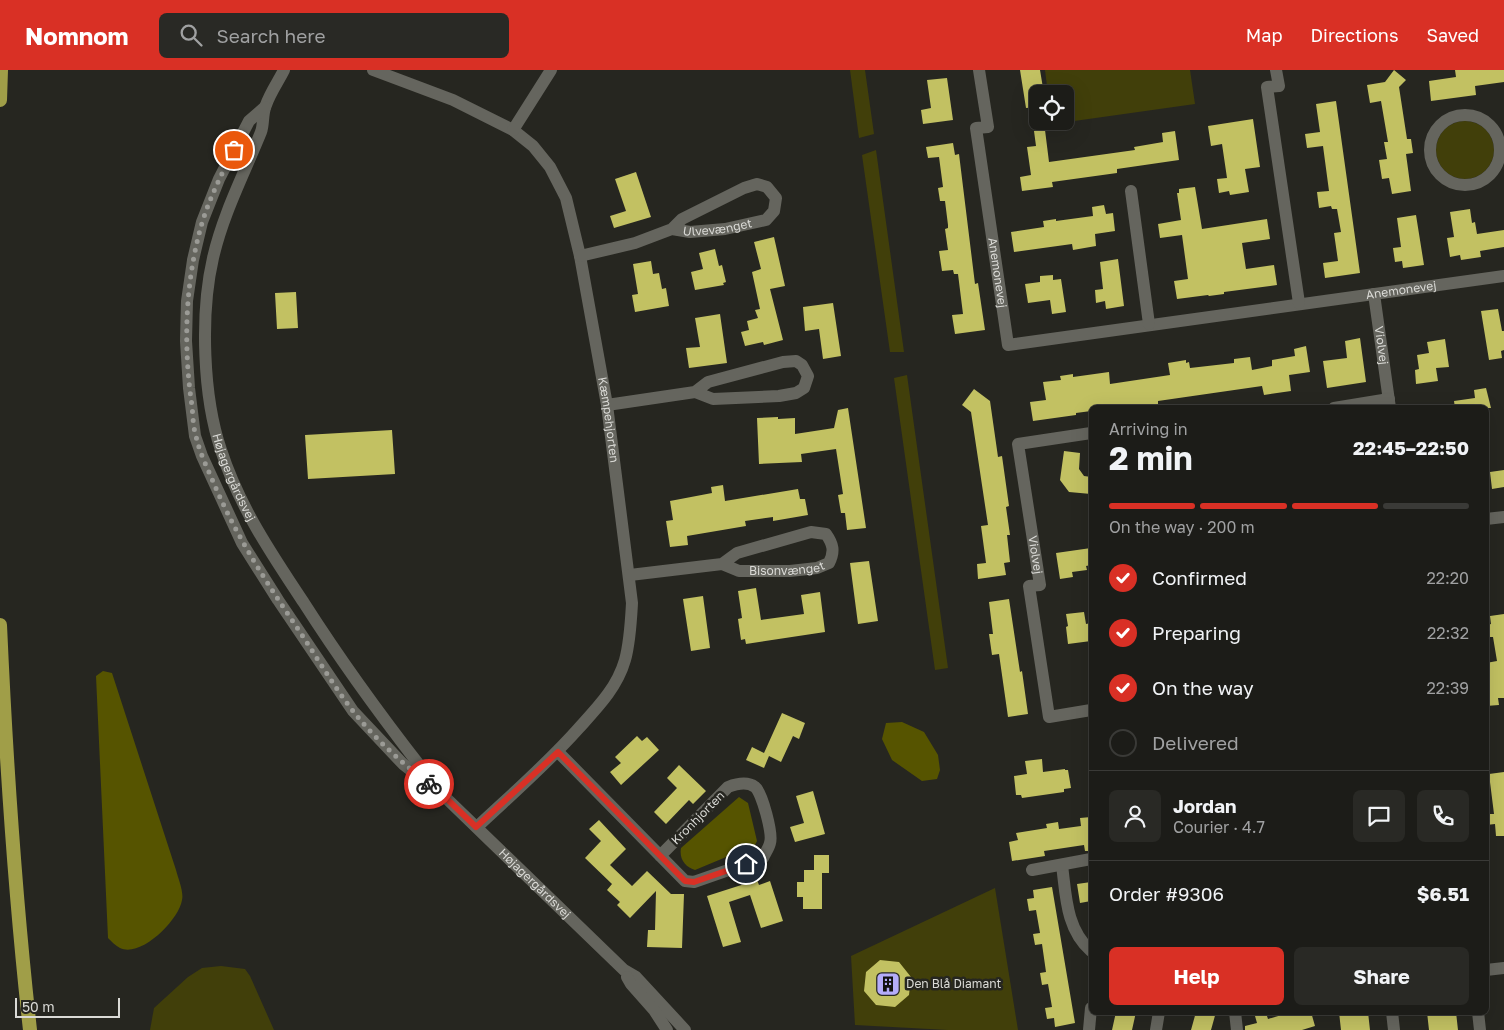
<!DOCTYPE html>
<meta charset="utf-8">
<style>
body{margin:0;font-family:"Golos Text",sans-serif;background:#292925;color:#f1f3f6;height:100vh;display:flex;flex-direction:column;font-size:19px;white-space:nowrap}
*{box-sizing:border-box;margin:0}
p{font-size:16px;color:#a0a1a2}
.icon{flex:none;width:28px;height:28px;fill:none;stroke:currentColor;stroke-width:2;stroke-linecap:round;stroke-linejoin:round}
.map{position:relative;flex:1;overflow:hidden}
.panel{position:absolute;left:1089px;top:335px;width:400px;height:610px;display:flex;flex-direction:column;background:#1c1c18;border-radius:8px;box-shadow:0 5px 20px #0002,0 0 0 1px #3a3a37}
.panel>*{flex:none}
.buttons{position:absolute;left:1029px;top:15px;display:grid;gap:10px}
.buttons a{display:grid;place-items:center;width:45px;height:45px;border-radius:8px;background:#1c1c18;box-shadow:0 5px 20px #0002,0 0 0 1px #3a3a37;font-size:25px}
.scale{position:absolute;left:15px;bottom:12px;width:105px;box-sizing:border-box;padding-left:5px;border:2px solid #dadad6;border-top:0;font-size:14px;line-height:18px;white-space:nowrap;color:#dadad6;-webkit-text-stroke:4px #262620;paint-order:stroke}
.pin{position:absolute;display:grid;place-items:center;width:42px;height:42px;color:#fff;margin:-21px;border:2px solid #fff;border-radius:50%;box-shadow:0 1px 5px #0007}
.courier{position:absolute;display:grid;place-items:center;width:50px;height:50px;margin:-25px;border:4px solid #d93025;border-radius:50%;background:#fff;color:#222;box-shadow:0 1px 6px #0007}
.headline em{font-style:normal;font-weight:700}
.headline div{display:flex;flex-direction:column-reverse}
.headline{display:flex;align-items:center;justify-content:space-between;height:85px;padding:0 20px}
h1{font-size:32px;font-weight:700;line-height:38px}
.bar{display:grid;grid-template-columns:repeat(4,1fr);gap:8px 5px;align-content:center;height:60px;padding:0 20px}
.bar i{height:6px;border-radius:4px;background:#3a3a37}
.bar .on{background:#d93025}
.bar p{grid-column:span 4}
.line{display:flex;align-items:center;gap:12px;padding:0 20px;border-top:1px solid #3a3a37}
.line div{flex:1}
.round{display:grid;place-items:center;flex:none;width:52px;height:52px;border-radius:8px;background:#292925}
ol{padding:0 20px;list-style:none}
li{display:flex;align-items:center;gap:15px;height:55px}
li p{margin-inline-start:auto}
li .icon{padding:5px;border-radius:50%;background:#d93025;color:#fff;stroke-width:4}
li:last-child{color:#a0a1a2}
li i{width:28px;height:28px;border:2px solid #3a3a37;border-radius:50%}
.cta{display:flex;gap:10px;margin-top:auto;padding:10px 20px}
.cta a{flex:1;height:58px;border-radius:8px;background:#d93025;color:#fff;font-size:20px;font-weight:700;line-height:58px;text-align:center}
.cta a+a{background:#292925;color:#f1f3f6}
header{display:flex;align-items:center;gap:30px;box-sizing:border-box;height:70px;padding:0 25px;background:#d93025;color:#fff}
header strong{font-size:24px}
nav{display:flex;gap:28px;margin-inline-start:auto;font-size:18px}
.search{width:350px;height:45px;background:#292925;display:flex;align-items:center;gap:12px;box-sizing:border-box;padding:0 18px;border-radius:8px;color:#a0a1a2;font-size:19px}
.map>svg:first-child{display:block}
</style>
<header>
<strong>Nomnom</strong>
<div class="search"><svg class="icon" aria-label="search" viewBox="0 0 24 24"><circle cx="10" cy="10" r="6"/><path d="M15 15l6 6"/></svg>Search here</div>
<nav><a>Map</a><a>Directions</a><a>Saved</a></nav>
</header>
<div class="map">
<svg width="1504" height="960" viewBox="0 0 1504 960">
<rect width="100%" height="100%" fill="#262620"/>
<path fill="#413f0a" d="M850,0H865L874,64L859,68Z
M1045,0H1190L1195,34L1053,54V51H1065V24H1048Z
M1436 80a29 29 0 1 1 58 0a29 29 0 1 1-58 0Z
M876,80L904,282H890L862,85Z
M907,305L948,598L935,600L894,308Z
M995,818L1018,960H948L855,955L851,886Z
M221,896L245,899L250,906L274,960H150L154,938L188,907L202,898Z"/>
<path fill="#565400" d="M103,601L112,603L176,800C178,808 184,822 182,830C179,850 141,888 120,878C116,876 111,871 108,868L96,606Z
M902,652L924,662L938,685L940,700L937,709L922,711L892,690L882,669L886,653Z
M739,727L748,733L757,771L755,775L695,800C685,797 679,789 681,778Z"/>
<path fill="#c2c162" d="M1020,0H1040L1044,24H1038V37L1026,38Z
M1394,0L1406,10L1399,17L1407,69H1411L1413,83L1406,84L1411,121L1392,124L1389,108L1382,109L1379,90L1387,89L1384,72H1388L1381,31L1370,33L1367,15L1385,12Z
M1455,0H1504V12L1475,16L1476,25L1431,31L1429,11L1456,7Z
M947,8L953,50L923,54L921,40L931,38L927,10Z
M1336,31L1360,203L1325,208L1323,193L1338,191L1334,163L1341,162L1337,139H1332L1331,136L1319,138L1317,122L1329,121L1323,76L1307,78L1305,64L1320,62L1316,34Z
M1253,49L1260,97L1245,99L1249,122L1230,125L1229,121L1219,123L1217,109L1227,108L1222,74L1211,76L1208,56Z
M1045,60L1049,92L1135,80L1134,77L1163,72L1162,63L1175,61L1179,90L1117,99V103L1052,112L1053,117L1022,121L1020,107L1031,105L1027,77L1036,76L1034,61Z
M953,73L955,85L959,84L975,214L978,213L985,260L955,264L952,245L963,244L958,204H954L953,200L942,201L939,181L948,180L945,159L948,158V155L945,131H940L938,118L943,117L939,87L928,88L926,77Z
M636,102L651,147L614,158L610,146L626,141L615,109Z
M1195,117L1202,159L1267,149L1270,169L1242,173L1246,199L1274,195L1277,215L1224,222V224L1209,226L1208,225L1177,229L1174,211L1188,209L1182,165L1160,168L1158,154L1181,150L1177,123H1179V119Z
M1104,135L1106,144L1113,143L1115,161L1095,164L1096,176L1073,180L1072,174L1014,182L1011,162L1044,157L1043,151L1056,149V151L1093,146L1092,137Z
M1470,139L1472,153L1475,152L1477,164L1504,160V177L1480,181L1481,187L1461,190L1460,185L1450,187L1447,168L1454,167L1450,142Z
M1416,145L1424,195L1403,198L1402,191L1395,192L1393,178L1401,177L1397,148Z
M774,167L785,216L770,219L783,270L764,275L763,272L745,276L741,262L749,260L747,251L758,248L755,240L760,239L752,202L761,199L754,172Z
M715,179L719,196L722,195L726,212L723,213L724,215L695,220L691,202L703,199L699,183Z
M1118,189L1124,236L1106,239L1105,231L1096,233L1095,220L1103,219L1100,192Z
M651,191L653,204L659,203L662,219L666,218L669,236L635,242L632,225L638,224L633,194Z
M1053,205V210L1061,209L1066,242L1052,244L1050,230L1028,233L1025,214L1040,212V206Z
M296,222L298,258L277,259L275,223Z
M833,233L841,286L823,289L819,259L805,261L803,237Z
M1498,239L1502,261H1504V280L1501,281L1502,288L1489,290L1481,241Z
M720,244L727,293L689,298L686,278L700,277L695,248Z
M1360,268L1366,312L1327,318L1323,291L1347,288L1345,271Z
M1445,269L1449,297L1436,298L1438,311L1416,314L1415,300L1419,299L1417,285L1429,283L1427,272Z
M1306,276L1310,302L1289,305L1291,321L1264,325L1262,316L1158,331V335L1140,338H1091V341L1076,343V345L1033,351L1030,332L1046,330L1043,312L1061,310L1060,306L1073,304V307L1109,302L1110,314L1170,305L1168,293L1186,290V293L1189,292L1190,298L1234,293V289L1250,287L1252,300L1272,296V290L1295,286L1294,279Z
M1486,318L1491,338H1455L1454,331L1475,328L1474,320Z
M974,319L990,331L998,387L1002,386L1009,436L1006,437L1010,465H1007L1010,492L1004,493L1006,505L978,509L977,494L986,493L981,456L988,455L971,342L962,335Z
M848,338L866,458L847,460L845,443H841L838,425L843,424L836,379L801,384L802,392L759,394L757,348L778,347V349L795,348V364L834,358L838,340Z
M392,360L395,404L308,409L305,365Z
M1064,381L1080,383L1079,399L1084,406L1091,407V424L1069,422L1060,410Z
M1504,400V417L1492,419L1490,402Z
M723,415L725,431L798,419L800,429H805L808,445L773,451V447L745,451L746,456L687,466L688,475L670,477L666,451L673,450L670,431L712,423L711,417Z
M1091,478V495L1086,496L1087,500L1072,502L1073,507L1060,509L1056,483Z
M869,491L878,551L858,554L850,493Z
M756,518L761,550L804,544L801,525L820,522L825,562L746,574L745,569L741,570L738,549L742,548L738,521Z
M703,526L710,578L691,581L683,529Z
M1009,529L1020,602L1022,601L1028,644L1008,647L999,584L992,585L989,564H993L989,532Z
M1084,542L1086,554L1091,553V571L1068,574L1066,557L1068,556L1066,544Z
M1504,544V628H1498L1499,635L1486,636V593L1497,591L1493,567H1489L1487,555L1491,554L1490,546Z
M782,643L805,653L799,669L793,666L781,692L769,686L764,698L746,690L752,677L764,683Z
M637,666L642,671L647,667L659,680L621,715L610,702L621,693L615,687Z
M1042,689L1043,702L1065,699V700H1068L1071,718L1064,719V722L1022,728L1021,725H1016L1014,706L1027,704L1025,691Z
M679,695L706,721L693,734L689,730L666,754L654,742L677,718L667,708Z
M1504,702V766H1496L1495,754L1486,755V744H1494L1489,704Z
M813,721L825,764L795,772L790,757L804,753L796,726Z
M1091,747V781H1085L1084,775L1044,781L1045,786L1012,791L1009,772L1018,770L1016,763L1047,758L1046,754L1058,752L1059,759L1081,756L1080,748Z
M599,750L626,779L610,795L632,816L647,801L671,824H684L682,878L647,877L648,860H655L656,821L630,848L617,835L620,832L607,820L612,814L585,788L601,771L589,759Z
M814,785H829V803H822V839H803V827H797V812H804V800H814Z
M757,810L759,815L770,811L783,851L761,858L750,825L729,832L741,872L723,877L707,826Z
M1091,812V831L1080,833L1077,814Z
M1052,817L1075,953L1055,957L1054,948L1047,949L1045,938L1052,937L1048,914L1042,915L1040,903L1046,902L1042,874L1035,875L1033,864L1040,863L1036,840L1029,841L1027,829L1034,828L1033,820Z
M880,890L899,892L911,907L909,925L895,937L876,935L864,921L866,902Z
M1116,942H1136L1132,960H1112Z
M1196,942H1216L1211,960H1191Z
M1292,942H1311L1315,956L1302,960H1245V956L1257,953L1255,946L1266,943L1268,949Z
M1339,942H1368L1370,960H1341Z
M1427,942H1456L1458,960H1429Z"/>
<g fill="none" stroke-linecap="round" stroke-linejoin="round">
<g stroke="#65655e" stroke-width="12">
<path id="s1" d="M284,0C278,12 270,23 266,35C262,44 264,54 261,62C244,104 223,144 213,188C200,244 203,327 221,380C239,436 272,485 304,533C343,594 386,653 431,710"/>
<path id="s2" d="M373,0L453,30L513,60L533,76L550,97L566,128L580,186L607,335L632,533C631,551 630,572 625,590C617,618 597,638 578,659C547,694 511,725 477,757"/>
<path id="s3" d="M979,0L988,57L976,58L1008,275L1504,206"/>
<path d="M1276,0L1279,16L1267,17L1299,233"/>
<path id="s4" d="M265,37L249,51L219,109L202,152L193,190L187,231L186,271L189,318L195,366L202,386L242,473L278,530L353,641L403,694L445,727L624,900L636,907L685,960"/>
<circle cx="1465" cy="80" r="35"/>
<path d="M513,60L551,0"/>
<path d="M1131,121L1149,254"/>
<path id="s5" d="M580,186L635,173L672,159L690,162L725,159L766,150L774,141L776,128L767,117L757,114L744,118L682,149L672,159"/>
<path id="s6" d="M1374,224L1390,338"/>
<path d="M607,335L695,322L713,329L779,326L796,323L804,318L808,306L802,295L796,291L783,292L708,312L695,322"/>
<path d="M1334,338L1389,329"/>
<path id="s7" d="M1091,363L1018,374L1040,515L1029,516L1049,647L1091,640"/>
<path d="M1486,449L1504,447"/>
<path id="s8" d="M630,505L722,494L739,501H790L817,498L829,493C835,481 833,474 826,464L811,462L737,483L722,494"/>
<path d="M558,682L568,692L685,811L694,812L763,788C765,783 769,778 770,773C773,764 762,722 755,717C747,711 736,714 728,717L660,786"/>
<path d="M1062,795C1066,826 1066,859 1091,881"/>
<path d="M1032,800L1091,789"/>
<path d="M1486,900L1504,898"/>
<path d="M627,907L631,914L654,940L667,960"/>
<path d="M1235,942L1237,960"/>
<path d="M1392,942L1394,960"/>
<path d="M1478,942L1480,960"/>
<path d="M1089,960L1091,938"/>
<path d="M1156,960L1159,942"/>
</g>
<path stroke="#a09e48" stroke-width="14" d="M0,30L1,0
M0,555C6,690 15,825 30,960"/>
</g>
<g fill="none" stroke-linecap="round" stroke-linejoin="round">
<path stroke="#9b9b96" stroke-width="5" stroke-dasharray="0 9" d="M234,80C222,103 210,127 202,153C185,212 183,275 192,336C193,346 193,357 196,366C199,381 206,395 212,409C234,462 264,509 296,556C315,584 332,614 353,641C375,669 402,693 429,714"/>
<path stroke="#d93025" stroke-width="6" d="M429,714L445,727L476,757L558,682L685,811L694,812L746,794"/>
</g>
<defs>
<g id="building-square" transform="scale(1.25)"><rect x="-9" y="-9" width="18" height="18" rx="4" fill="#b4acf9" stroke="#262620"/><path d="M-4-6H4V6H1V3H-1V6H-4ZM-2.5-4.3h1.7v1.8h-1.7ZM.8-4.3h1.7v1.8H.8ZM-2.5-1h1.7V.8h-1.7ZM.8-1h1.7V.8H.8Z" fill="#111"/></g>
</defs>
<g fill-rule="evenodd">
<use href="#building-square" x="888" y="914"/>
</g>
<g text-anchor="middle" stroke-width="5" stroke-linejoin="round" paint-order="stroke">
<g font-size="12" fill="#dadad6" stroke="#262620">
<text dy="4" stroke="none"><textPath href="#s5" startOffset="142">Ulvevænget</textPath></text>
<text dy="4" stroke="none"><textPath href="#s3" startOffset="216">Anemonevej</textPath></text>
<text dy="4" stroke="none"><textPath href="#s3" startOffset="686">Anemonevej</textPath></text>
<text dy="4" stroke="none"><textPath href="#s6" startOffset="52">Violvej</textPath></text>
<text dy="4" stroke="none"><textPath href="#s2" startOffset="466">Kæmpehjorten</textPath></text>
<text dy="4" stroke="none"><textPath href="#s1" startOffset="426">Højagergårdsvej</textPath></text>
<text dy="4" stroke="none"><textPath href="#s7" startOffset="186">Violvej</textPath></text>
<text dy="4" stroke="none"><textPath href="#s8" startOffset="159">Bisonvænget</textPath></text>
<text transform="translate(698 748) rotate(-45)" y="4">Kronhjorten</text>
<text dy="4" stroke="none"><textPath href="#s4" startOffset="918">Højagergårdsvej</textPath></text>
</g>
<g font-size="12" fill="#dadad6" stroke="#262620" text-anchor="start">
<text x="906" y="918">Den Blå Diamant</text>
</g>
</g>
</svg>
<div class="buttons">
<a><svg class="icon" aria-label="locate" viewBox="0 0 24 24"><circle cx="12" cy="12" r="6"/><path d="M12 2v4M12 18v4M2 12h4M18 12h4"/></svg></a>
</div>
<div class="scale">50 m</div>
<div class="pin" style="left:234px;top:80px;background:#ea580c"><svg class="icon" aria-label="bag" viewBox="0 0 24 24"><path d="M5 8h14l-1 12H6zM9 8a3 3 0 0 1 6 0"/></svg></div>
<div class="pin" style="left:746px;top:794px;background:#1f2937"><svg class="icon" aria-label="home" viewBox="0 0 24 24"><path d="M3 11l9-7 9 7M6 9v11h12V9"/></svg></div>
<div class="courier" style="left:429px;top:714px"><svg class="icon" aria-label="bike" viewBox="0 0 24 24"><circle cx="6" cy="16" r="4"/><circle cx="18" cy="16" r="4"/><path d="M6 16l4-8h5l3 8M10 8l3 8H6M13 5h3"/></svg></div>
<section class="panel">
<div class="headline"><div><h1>2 min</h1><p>Arriving in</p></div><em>22:45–22:50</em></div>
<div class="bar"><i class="on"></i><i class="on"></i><i class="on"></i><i></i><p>On the way · 200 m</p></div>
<ol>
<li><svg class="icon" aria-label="check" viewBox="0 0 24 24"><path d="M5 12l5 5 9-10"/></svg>Confirmed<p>22:20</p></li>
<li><svg class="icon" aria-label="check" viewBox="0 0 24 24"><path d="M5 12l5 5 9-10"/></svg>Preparing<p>22:32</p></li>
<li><svg class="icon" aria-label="check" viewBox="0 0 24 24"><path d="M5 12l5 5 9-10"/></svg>On the way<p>22:39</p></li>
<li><i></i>Delivered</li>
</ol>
<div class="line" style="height:90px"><a class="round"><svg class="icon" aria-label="person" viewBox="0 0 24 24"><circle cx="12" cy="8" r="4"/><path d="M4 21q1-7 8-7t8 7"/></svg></a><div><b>Jordan</b><p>Courier · 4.7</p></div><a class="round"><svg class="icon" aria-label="chat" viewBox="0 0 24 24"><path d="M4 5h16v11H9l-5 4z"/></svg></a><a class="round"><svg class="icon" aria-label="phone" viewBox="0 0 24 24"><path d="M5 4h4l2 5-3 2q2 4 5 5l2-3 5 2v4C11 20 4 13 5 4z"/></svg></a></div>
<div class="line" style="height:65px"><div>Order #9306</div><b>$6.51</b></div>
<div class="cta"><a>Help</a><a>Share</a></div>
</section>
</div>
